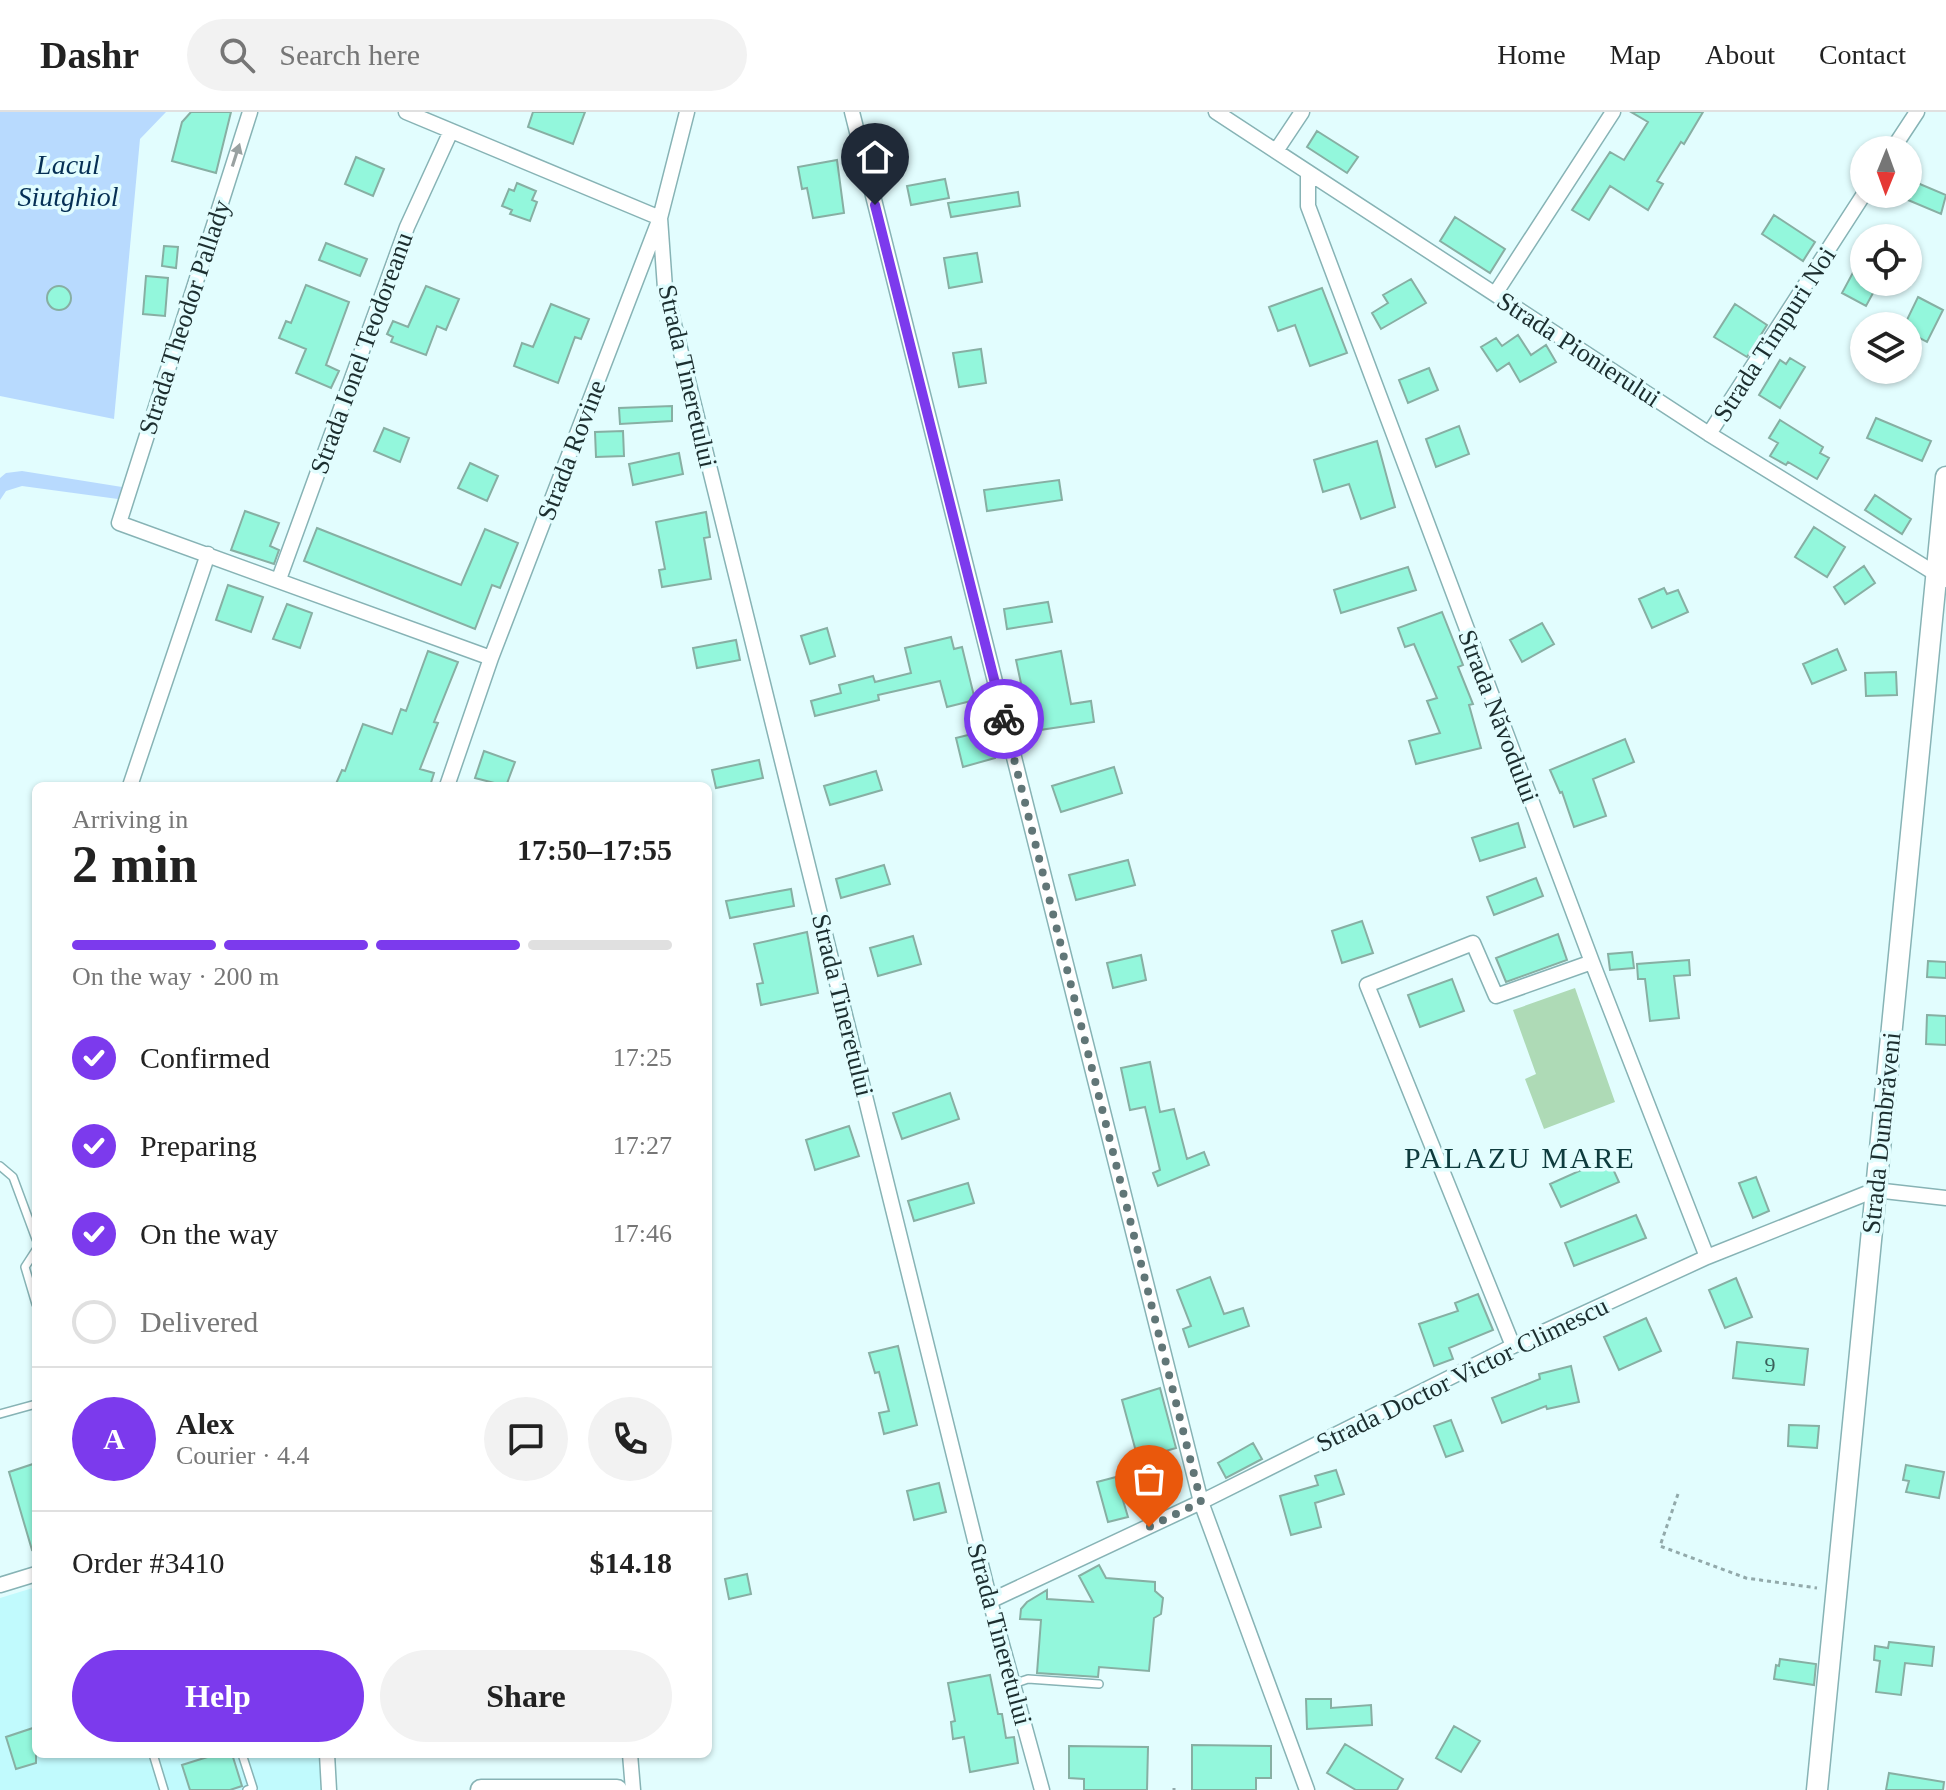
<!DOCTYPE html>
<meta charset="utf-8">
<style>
body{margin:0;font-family:"Times New Roman",serif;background:#f2f2f2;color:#222;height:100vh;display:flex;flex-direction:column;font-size:30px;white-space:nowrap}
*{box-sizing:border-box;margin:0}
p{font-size:26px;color:#767676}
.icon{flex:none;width:44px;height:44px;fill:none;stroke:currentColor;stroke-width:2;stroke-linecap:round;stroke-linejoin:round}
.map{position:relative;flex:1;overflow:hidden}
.sheet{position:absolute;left:32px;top:670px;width:680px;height:976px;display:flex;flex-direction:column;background:#fff;border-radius:12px;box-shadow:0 2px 6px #0004}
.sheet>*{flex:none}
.needle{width:52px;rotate:181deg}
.tools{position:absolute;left:1850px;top:24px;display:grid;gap:16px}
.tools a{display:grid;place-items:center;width:72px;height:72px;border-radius:50%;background:#fff;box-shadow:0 2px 6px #0004;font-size:40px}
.pin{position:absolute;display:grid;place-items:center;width:68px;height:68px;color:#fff;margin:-82px -34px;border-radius:50% 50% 50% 0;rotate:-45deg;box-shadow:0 0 8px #0007}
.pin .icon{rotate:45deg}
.courier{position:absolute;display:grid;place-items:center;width:80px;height:80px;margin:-40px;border:6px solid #7c3aed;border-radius:50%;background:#fff;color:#222;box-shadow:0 2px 10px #0007}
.head em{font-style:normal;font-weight:600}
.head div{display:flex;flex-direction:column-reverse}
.head{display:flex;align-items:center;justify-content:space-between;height:136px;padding:0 40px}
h1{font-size:52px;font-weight:600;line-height:60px}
.bar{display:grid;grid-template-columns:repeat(4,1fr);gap:12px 8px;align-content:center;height:96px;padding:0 40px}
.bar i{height:10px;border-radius:6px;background:#e0e0e0}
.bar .current{background:#7c3aed}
.bar p{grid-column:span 4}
.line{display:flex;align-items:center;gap:20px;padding:0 40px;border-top:2px solid #e0e0e0}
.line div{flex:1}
.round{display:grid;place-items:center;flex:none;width:84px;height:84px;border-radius:42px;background:#f2f2f2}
ol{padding:0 40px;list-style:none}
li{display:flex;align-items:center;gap:24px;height:88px}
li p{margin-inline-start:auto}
li .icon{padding:8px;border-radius:50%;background:#7c3aed;color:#fff;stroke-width:4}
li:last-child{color:#767676}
li i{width:44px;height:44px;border:4px solid #e0e0e0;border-radius:50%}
.action{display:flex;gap:16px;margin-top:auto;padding:16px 40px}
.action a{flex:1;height:92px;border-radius:48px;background:#7c3aed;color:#fff;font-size:32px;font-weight:600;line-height:92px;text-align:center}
.action a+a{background:#f2f2f2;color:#222}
header{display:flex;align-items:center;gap:48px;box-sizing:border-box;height:112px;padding:0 40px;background:#fff;border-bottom:2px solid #e0e0e0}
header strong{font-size:38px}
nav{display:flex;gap:44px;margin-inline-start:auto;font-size:28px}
.search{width:560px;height:72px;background:#f2f2f2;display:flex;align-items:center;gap:20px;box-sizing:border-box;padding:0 28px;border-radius:44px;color:#767676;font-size:30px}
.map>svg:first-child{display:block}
</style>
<header>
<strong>Dashr</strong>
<div class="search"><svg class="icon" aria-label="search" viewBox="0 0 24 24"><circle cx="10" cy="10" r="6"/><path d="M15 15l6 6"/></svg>Search here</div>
<nav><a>Home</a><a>Map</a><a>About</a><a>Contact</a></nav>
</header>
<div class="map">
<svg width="1946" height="1678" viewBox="0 0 1946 1678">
<rect width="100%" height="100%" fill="#e2fdfe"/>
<path fill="#c1fafd" d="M36,1475V1642H320L322,1678H0V1486Z"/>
<path fill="#aedab6" d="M1575,876L1615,990L1544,1017L1525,967L1536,962L1513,898Z"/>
<path fill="#b8dafe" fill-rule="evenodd" d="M0,0H166L140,27L114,307L0,284ZM55,175H63L70,183L68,194L62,197L51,195C45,187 47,180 55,175Z
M22,359L122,375L118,387L22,374L6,379L0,388V366L6,361Z"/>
<path fill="#93f7dc" stroke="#87afa3" stroke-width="2" d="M191,0H231L216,61L172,49L182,10Z
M533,0H585L573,32L528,15Z
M1631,0H1703L1684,32L1681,30L1657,69L1663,72L1648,98L1610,74L1589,108L1572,98L1610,40L1624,48L1648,10Z
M1317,19L1358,45L1347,61L1307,35Z
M356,45L384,57L373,84L345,72Z
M837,48L844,101L813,106L807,76L802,77L798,55Z
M945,67L949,86L911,93L907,74Z
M1908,67L1946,83L1941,102L1908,88Z
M517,71L536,79L532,88L537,90L530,109L510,102L512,98L502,94L509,77L514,79Z
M1018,80L1020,94L951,105L948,91Z
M1774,103L1815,130L1803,149L1762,122Z
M1455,105L1505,137L1490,161L1440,129Z
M326,131L367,147L360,164L319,148Z
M164,134L178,135L176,156L162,154Z
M1864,140V170H1879L1866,194L1842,181Z
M977,141L982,170L949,176L944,146Z
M146,164L168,166L165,204L143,202Z
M1411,167L1426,191L1381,217L1372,201L1388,191L1383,183Z
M306,173L349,190L326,253L339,259L331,276L296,261L306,237L279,226L286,209L291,211Z
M426,174L459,187L446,218L437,214L426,243L391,230L393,225L387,222L393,209L408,215Z
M47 186a12 12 0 1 1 24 0a12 12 0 1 1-24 0Z
M1322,176L1347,241L1310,254L1295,213L1278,219L1269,195Z
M1918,185L1943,198L1927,230L1908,220V214H1904Z
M551,192L589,207L581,227L575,225L558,271L514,254L522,231L533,235Z
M1735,192L1767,213L1747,245L1714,225Z
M1518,223L1531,243L1546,233L1556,250L1520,270L1509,251L1497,259L1481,235L1496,226L1502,234Z
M981,237L986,271L959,275L953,241Z
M1790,246L1805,255L1780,296L1759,283L1780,248L1786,252Z
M1429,256L1438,278L1408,291L1399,268Z
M672,294V309L620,312L619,296Z
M1876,306L1931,329L1922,349L1867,326Z
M1780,308L1823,335L1820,341L1829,346L1817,367L1788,350L1786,353L1770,344L1778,331L1769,326Z
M1459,314L1469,342L1436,355L1426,327Z
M384,316L409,326L400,350L374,339Z
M623,319L624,344L596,345L595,320Z
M1377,329L1395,395L1361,407L1349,372L1323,380L1314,348Z
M679,341L683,362L633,373L629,352Z
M470,351L498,364L487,389L458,376Z
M1059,368L1062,388L987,399L984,378Z
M1875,383L1911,407L1902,422L1865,398Z
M245,399L279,411L270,434L279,438L274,452L231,438Z
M706,400L710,425L704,426L711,467L662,475L659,458L665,457L656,410Z
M1814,415L1845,435L1827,465L1795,445Z
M317,416L461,473L485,417L518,431L500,476L492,473L475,517L304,449Z
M1864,454L1875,471L1845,492L1834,475Z
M1408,455L1416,478L1341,501L1334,478Z
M228,473L263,485L251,520L216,508Z
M1664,476L1667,482L1678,478L1688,500L1652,516L1639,487Z
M1048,490L1052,510L1007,517L1004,497Z
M287,492L312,501L300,536L273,527Z
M1442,500L1463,553L1458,555L1473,592L1469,593L1481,636L1416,652L1409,629L1440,621L1427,589L1437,586L1414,532L1405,535L1398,516Z
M1542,511L1554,532L1522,550L1510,528Z
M827,516L835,544L810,552L801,524Z
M951,525L954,537L962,535L975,588L947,595L940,569L878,583L879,588L815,604L811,589L841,581L839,573L873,564L875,570L911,561L905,536Z
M736,528L740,548L697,556L693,536Z
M1837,537L1846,558L1812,572L1803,552Z
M428,539L458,550L434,610L438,611L420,657L434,661L430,674H335L342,658L345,659L363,612L392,622L401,597L406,599Z
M1061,539L1071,592L1091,589L1094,610L1033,619L1026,575L1022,576L1016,548Z
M1896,560L1897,583L1866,584L1865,561Z
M988,618L995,646L963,655L956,626Z
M1625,627L1634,650L1593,667L1606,704L1574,715L1562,680L1560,681L1550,658Z
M484,639L515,650L506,674L475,666Z
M759,648L763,666L716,676L712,658Z
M1114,655L1122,681L1061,700L1052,674Z
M876,659L882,678L830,693L824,674Z
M1518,711L1525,735L1480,749L1472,726Z
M1128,748L1135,773L1076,788L1069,763Z
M884,753L890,772L841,786L836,767Z
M1536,766L1543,784L1494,803L1487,785Z
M791,777L794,794L730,806L726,789Z
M1362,809L1373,841L1342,851L1332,819Z
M807,820L818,881L761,893L757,872L763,871L754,832Z
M1558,822L1567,848L1506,870L1496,846Z
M913,824L921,852L878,864L870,836Z
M1632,840L1634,856L1610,858L1608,842Z
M1141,843L1146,868L1113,876L1107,851Z
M1689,848L1690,863L1674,864L1679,906L1650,909L1645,867H1638L1637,852Z
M1928,849L1946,850V866L1927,865Z
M1452,867L1464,899L1420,915L1408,883Z
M1927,903L1946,904V933L1926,932Z
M1150,950L1160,1000L1174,997L1187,1047L1204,1040L1209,1053L1158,1074L1153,1061L1160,1058L1145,995L1130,998L1121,956Z
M950,981L959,1007L902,1027L893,1001Z
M849,1014L859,1044L815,1058L806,1028Z
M1608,1046L1619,1070L1561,1095L1550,1072Z
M1756,1065L1769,1099L1753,1106L1739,1071Z
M968,1071L974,1091L914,1109L908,1089Z
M1636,1103L1646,1126L1574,1154L1565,1131Z
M1210,1165L1224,1202L1243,1196L1249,1214L1189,1235L1183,1217L1191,1214L1177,1178Z
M1736,1166L1752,1205L1725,1216L1709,1178Z
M1478,1182L1493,1218L1449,1236L1453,1247L1434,1254L1419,1212L1458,1199L1455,1191Z
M1646,1206L1661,1239L1619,1258L1604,1225Z
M1737,1230L1808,1237L1804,1273L1733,1266Z
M898,1234L917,1313L884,1322L879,1301L889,1299L879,1260L875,1261L869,1241Z
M1571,1254L1579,1290L1547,1297L1546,1294L1502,1311L1492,1286L1540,1267L1539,1262Z
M1160,1276L1176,1336L1138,1347L1122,1288Z
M1451,1308L1463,1339L1446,1345L1434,1314Z
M1789,1313L1819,1314L1817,1336L1788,1334Z
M1253,1331L1262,1347L1226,1366L1218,1351Z
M36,1351V1437L32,1438L9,1360Z
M1906,1353L1944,1360L1939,1386L1906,1380L1909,1369L1903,1368Z
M1336,1358L1344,1382L1315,1391L1321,1415L1291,1423L1280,1384L1318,1373L1315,1364Z
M1116,1365L1128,1405L1108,1410L1097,1370Z
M939,1371L946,1400L914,1408L907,1379Z
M1099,1453L1106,1466L1155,1470V1479L1163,1486L1161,1502L1154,1506L1149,1559L1099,1555L1098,1565L1037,1561L1041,1508L1020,1507L1021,1497L1027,1490L1047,1478V1487L1093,1490L1079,1464Z
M747,1462L751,1482L729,1487L725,1467Z
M1889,1530L1934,1535L1932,1554L1905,1551L1901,1583L1876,1580L1880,1549L1874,1548L1875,1534L1888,1536Z
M1780,1547L1816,1552L1814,1573L1774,1567L1776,1553L1779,1554Z
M990,1563L998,1602H1002L1006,1626L1014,1625L1018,1651L970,1660L964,1625L953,1627L951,1610L955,1609L948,1571Z
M1306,1587H1331V1596L1371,1593L1372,1613L1307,1617Z
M1454,1614L1480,1629L1461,1660L1436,1646Z
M36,1615V1651L16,1657L6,1625Z
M1345,1632L1403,1667L1397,1678H1356L1327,1661Z
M1192,1633L1271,1634V1666H1256V1678H1192Z
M1069,1634L1148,1635L1147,1678H1084V1667L1069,1666Z
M217,1642H232L242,1674L230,1678H190L182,1653Z
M1889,1661L1944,1670L1943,1678H1886Z"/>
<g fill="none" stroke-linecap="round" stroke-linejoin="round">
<g stroke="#87b3b5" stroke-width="10">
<path id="lane" d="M0,1054L13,1065L36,1127
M36,1138L25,1155L36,1192
M0,1302L36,1292
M1013,1572L1028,1567L1099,1572
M153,1642L164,1678
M242,1642L253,1676L247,1678"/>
</g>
<g stroke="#87b3b5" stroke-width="17">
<path id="street" d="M250,0L119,411L491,546
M406,0L660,106L665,176L990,1489L1042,1678
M852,0L1201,1390L1307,1678
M1216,0L1709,322L1946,468
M1892,38L1917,0
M1276,39L1302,0
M1308,60V94L1592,850L1707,1145
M1495,182L1613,0
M1709,322L1864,82
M279,467L407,115L451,19
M130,674L208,442
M447,674L491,546L660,106L687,0
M1513,1234L1367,873L1473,831L1496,884L1592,850
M0,1473L36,1462
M990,1489L1201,1390L1513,1234L1707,1145L1875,1078L1946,1086
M327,1642L329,1678
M630,1642L633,1678"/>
</g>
<g stroke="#87b3b5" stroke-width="23">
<path id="secondary" d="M481,1678H617
M1817,1678L1946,365"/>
</g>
<path stroke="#92a9aa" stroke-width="3" stroke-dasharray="4 4" stroke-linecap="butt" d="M1678,1382L1660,1434L1746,1466L1817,1476
M1174,1676V1678"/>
<use href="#lane" stroke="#fff" stroke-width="7"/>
<use href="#street" stroke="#fff" stroke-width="14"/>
<use href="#secondary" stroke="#fff" stroke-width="20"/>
</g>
<defs><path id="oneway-solid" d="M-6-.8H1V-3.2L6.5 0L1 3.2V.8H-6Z" transform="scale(2)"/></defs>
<use fill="#99a1a1" href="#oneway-solid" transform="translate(236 43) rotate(-72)"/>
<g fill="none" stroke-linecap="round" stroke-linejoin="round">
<path stroke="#617677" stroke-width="8" stroke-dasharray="0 14.4" d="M1004,607L1201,1390L1149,1415"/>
<path stroke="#7c3aed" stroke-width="10" d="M875,93L1004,607"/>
</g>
<g text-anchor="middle" stroke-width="7" stroke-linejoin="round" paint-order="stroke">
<g font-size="22" fill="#3a605a">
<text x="1770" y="1260">9</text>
</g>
<g font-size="26" fill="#1c2e2f" stroke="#e2fdfe">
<text transform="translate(184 205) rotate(-72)" y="9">Strada Theodor Pallady</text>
<text transform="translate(1774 222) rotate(-57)" y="9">Strada Timpuri Noi</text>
<text transform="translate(1579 237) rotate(33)" y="9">Strada Pionierului</text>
<text transform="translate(361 241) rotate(-70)" y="9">Strada Ionel Teodoreanu</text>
<text transform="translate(688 264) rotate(77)" y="9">Strada Tineretului</text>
<text transform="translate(571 338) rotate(-69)" y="9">Strada Rovine</text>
<text transform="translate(1499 604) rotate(69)" y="9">Strada Năvodului</text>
<text transform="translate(843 893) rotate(76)" y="9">Strada Tineretului</text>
<text transform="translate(1881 1021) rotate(-84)" y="9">Strada Dumbrăveni</text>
<text transform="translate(1462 1262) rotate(-26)" y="9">Strada Doctor Victor Climescu</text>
<text transform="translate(1000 1522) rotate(75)" y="9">Strada Tineretului</text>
</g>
<g font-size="28" font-style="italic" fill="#063055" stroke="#e2fdfe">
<text x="68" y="62">Lacul<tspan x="68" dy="32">Siutghiol</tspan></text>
</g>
<g font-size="30" letter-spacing="2" fill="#0e3b3d" stroke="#e2fdfe">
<text x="1520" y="1056">PALAZU MARE</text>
</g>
</g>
</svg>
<div class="tools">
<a><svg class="needle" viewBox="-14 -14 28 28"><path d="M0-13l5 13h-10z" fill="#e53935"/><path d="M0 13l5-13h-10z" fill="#767676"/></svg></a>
<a><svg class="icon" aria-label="locate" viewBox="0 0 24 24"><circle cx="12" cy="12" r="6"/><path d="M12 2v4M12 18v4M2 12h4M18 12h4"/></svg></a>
<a><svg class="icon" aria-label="layers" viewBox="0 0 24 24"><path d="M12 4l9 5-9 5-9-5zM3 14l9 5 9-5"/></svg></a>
</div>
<div class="pin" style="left:1149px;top:1415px;background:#ea580c"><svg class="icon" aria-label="bag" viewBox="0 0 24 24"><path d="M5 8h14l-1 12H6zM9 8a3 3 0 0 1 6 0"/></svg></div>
<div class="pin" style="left:875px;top:93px;background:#1f2937"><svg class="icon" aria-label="home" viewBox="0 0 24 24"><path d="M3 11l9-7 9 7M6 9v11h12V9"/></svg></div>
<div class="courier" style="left:1004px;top:607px"><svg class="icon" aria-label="bike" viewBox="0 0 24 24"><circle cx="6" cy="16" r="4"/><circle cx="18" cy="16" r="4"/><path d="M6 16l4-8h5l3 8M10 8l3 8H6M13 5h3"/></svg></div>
<section class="sheet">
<div class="head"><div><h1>2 min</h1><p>Arriving in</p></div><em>17:50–17:55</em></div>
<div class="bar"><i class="current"></i><i class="current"></i><i class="current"></i><i></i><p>On the way · 200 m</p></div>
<ol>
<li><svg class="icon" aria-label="check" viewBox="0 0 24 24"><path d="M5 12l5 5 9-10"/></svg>Confirmed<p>17:25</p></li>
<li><svg class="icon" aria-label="check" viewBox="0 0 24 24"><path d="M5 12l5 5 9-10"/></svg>Preparing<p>17:27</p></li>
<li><svg class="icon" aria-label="check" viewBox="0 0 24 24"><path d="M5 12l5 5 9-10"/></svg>On the way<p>17:46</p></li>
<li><i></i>Delivered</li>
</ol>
<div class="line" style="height:144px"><b class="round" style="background:#7c3aed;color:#fff">A</b><div><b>Alex</b><p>Courier · 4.4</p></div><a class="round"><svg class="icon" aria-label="chat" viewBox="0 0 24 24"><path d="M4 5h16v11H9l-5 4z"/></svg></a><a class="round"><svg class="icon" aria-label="phone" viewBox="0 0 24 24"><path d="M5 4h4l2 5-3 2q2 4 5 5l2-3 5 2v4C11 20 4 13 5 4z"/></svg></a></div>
<div class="line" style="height:104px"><div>Order #3410</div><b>$14.18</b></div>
<div class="action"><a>Help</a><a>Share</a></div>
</section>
</div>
